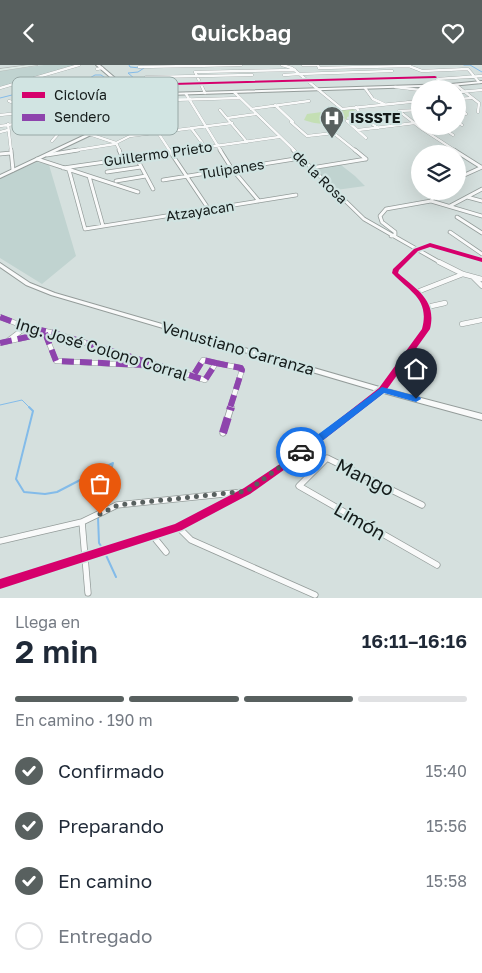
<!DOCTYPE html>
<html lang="es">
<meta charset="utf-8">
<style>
body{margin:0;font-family:"Golos Text",sans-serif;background:#f2f2f3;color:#1f2937;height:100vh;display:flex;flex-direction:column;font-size:19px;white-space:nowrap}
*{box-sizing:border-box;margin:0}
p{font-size:16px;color:#747a83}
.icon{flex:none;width:28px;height:28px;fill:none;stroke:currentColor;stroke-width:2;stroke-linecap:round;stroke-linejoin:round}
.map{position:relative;height:533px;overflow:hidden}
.details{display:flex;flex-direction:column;background:#fff;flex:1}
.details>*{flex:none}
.tools{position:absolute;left:411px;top:15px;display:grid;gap:10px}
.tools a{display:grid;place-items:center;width:55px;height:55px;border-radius:50%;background:#fff;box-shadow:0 5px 20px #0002;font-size:25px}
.pin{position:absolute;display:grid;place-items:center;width:42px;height:42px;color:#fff;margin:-51px -21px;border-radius:50% 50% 50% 0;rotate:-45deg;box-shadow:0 0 5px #0007}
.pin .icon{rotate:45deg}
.courier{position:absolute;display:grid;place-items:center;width:50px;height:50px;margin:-25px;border:4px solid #1a73e8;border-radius:50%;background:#fff;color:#222;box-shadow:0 1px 6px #0007}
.headline em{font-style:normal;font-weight:600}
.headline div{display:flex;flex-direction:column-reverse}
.headline{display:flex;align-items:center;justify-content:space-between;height:85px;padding:0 15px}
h1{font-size:32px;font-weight:600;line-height:38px}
.bar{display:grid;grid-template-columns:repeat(4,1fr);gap:8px 5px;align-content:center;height:60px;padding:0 15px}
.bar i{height:6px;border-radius:4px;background:#e0e1e3}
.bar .on{background:#58605f}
.bar p{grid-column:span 4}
ol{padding:0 15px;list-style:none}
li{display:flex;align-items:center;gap:15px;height:55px}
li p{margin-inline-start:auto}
li .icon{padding:5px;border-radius:50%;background:#58605f;color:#fff;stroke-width:4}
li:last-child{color:#747a83}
li i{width:28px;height:28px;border:2px solid #e0e1e3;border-radius:50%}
header{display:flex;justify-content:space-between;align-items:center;height:65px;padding:0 15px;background:#58605f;color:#fff;font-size:22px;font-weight:600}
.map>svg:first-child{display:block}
</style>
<header><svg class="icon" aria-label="back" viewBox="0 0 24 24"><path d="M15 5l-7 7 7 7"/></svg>Quickbag<svg class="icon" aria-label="heart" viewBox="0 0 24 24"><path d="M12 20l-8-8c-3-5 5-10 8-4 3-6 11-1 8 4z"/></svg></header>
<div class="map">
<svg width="482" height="533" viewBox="0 0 482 533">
<rect width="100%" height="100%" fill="#d5e0de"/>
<path fill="#c0d3d0" d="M44,0H76L0,22V6Z
M37,97L49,100L76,191L42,219L0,193V113Z
M341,100L355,111L365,121L336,125L315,104Z"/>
<path fill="#c4dfb4" d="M352,43L358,49L347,52V54C328,58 325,62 304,55L307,49Z"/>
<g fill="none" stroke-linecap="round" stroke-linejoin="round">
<path stroke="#83bbe9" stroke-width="1" d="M129,0L130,2L140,3
M464,0H470L482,7
M115,13L135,14L128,8L138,7L144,3
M0,33L24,27L26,31L43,30L48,22L43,19L57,14L70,17L86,15L95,10H101L107,14L111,13
M0,340L22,335L30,343"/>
<path stroke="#83bbe9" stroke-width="2" d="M29,342L33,346L16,414L24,427L45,429L57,427L113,398L100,445
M98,452L99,478L103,484
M105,488L116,512"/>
<g stroke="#949c9a" stroke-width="3">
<path id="street-far3" d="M282,0L292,3L342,44L420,36
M303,0H316
M318,0L319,3L410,1
M409,1L422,6L468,4L479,17
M139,2L241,0
M97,4L102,3
M299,9L392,6
M284,10L300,9
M146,12L252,10
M437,14L482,11
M90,15L104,50L130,47
M456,20L479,38L478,47
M395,22L420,25
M0,23L79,0
M365,23L373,34L384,39
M51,27L136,20L435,12
M234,27L295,86
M458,27L482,25
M205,28L195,7L295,5
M186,29L221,86
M458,34L472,33
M9,36L52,53
M136,36L240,33
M16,39L129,28
M275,40L293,57
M356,42L363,53L378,63
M458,42L466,49
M251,44L309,36
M220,45L247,77
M399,46L422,64L456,86
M399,46L420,45
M0,50L67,43
M127,51L149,54L170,86
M227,53L256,49
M80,55L107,61
M347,56L366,73
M347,56L363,53
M291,57L307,71L334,68
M458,57L462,60
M8,59L11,86
M0,61L44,55L100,41
M326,62L356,86
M441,62L453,70
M191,63L206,83
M422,64L449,61
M358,65L415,58
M0,67L8,65
M52,67L89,69L116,78L120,86
M52,76L59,68
M116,78L130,71L232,58
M71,86L115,79
M180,86L279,72"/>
</g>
<g stroke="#949c9a" stroke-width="4.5">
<path id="street-far2" d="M11,85L13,105
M119,85L123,94
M169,85L208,143
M220,85L232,104L259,136
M293,85L364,154L441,198
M355,85L366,94
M454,85L481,102
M0,89L11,88
M47,90L78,85
M136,92L153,124
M37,94L138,127
M63,103L189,85
M311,103L366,94
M69,105L85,164L296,130
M107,107L141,102
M89,111L103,161
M458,113L482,102
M163,115L301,93
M116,116L146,111
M467,132L482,136
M431,136L437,126
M450,141L482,124
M457,152L482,168
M450,167L482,189
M391,171L395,170V167L382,157L380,151L386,144L431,136L482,151
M403,198L416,185L430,180L482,195"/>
</g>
<g stroke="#949c9a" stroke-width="5.5">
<path id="street-far1" d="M439,197L463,209L482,214
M474,213L482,221
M417,227L463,209
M427,242L445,238
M0,252L26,262L54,268L205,315L216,298L203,295L193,311
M462,259L482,255
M45,268L56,296L153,301
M9,275L26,262
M0,278L46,268
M216,298L241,303L242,305L230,343
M358,343L382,325L426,264C434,234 413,226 395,208L396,204L404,197"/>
</g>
<g stroke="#949c9a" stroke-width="7">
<path id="street" d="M223,368L231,342
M292,395L312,408
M422,440L327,393L299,421L437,500
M82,457L88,528
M178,462L191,475L315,530
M153,471L166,487
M0,476L82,457L117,440L243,427
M0,519L178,462L247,426L292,395L360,342"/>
</g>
<g stroke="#949c9a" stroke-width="2">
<path id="secondary" d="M96,0H100L134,29L451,19L482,16V18L451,21L135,31L139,37L136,46L108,62L0,113V110L106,60L133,44L135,37L132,31Z
M0,198L30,218L55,228L383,323L482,349V355L380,327L51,230L26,220L0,202Z"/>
</g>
<g stroke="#b4b9b8" stroke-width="1">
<path id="primary" d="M28,0H38L0,6V4Z"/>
</g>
<use href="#street-far3" stroke="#f9fafa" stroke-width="2.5"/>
<use href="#street-far2" stroke="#f9fafa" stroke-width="3"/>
<use href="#street-far1" stroke="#f9fafa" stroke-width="4.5"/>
<use href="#street" stroke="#f9fafa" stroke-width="5.5"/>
<use href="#secondary" fill="#f9fafa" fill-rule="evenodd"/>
<use href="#primary" fill="#deebe6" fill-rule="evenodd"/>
<path stroke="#8e44ad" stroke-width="6" stroke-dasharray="12 6" stroke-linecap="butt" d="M0,252L26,262L54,268L205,315L216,298L203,295L193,311
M45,268L56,296L146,300
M0,278L45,268
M216,298L241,303L242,305L230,343"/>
<path stroke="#8e44ad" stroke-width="8" stroke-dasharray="16 8" stroke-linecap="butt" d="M223,368L231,342"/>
<g stroke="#d1e4e2" stroke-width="3">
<path id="cycleway" d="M435,11L437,12L436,13L136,21L51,28L49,27L51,26L136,19Z
M430,178L482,193V197L430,182L418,186L399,205L398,208C417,225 437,235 430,264L385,327L295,397L250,429L182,465L0,524V514L175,459L244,423L289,393L379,323L422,264C430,234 410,227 393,209L392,208L393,204L414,184Z"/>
</g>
<use href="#cycleway" fill="#d6006c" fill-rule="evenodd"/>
</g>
<path fill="#1a73e8" d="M382,322L420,332L421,334L416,337L384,328L304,390H297V385Z"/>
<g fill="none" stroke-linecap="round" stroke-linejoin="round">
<path stroke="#58605f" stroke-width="5" stroke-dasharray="0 9" d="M100,449L118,440L247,426L301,387"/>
</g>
<defs>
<g id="hospital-pin" transform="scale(1.25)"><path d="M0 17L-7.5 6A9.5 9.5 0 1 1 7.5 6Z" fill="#58605f" stroke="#d1e4e2"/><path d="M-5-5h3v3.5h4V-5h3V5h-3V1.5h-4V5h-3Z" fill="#fff"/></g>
</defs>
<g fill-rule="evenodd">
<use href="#hospital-pin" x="332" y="53"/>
</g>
<g text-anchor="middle" stroke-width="4.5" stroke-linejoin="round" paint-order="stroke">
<g font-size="14" font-weight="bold" fill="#141b1a" stroke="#d1e4e2" text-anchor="start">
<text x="350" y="58">ISSSTE</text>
</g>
<g font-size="14" fill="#141b1a" stroke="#d1e4e2">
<text transform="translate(158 89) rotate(-8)" y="5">Guillermo Prieto</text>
<text transform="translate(232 104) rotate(-9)" y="5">Tulipanes</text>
<text transform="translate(320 112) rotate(44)" y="5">de la Rosa</text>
<text transform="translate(200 146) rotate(-9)" y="5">Atzayacan</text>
</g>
<g font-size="16" fill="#141b1a" stroke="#d1e4e2">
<text transform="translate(238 283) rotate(16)" y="6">Venustiano Carranza</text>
<text transform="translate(102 284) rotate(17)" y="6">Ing. José Colono Corral</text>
</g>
<g font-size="19" fill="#141b1a" stroke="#d1e4e2">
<text transform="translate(365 412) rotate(26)" y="7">Mango</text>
<text transform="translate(360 456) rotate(30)" y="7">Limón</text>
</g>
</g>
<rect x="12" y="12" width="166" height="58" rx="8" fill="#d1e4e2" stroke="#98a8a6" stroke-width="1"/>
<rect x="22" y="27" width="23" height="6" fill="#d6006c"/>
<rect x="22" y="49" width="23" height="7" fill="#8e44ad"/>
<g font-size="14" fill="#141b1a">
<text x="54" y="35">Ciclovía</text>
<text x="54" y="57">Sendero</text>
</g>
</svg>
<div class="tools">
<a><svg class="icon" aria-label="locate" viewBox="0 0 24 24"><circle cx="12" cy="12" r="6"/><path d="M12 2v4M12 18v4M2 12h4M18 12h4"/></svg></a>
<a><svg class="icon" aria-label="layers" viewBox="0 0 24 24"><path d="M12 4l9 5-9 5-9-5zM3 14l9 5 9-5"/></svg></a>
</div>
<div class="pin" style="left:100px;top:449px;background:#ea580c"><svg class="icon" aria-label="bag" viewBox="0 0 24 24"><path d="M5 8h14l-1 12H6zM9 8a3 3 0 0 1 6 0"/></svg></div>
<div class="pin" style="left:416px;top:334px;background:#1f2937"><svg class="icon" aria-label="home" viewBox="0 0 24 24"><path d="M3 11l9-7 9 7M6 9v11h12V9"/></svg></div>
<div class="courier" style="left:301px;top:387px"><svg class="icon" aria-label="car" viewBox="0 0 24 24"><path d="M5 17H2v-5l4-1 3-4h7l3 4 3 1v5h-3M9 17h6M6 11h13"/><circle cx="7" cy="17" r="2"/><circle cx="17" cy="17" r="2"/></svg></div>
</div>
<section class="details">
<div class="headline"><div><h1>2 min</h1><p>Llega en</p></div><em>16:11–16:16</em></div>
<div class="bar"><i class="on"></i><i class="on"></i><i class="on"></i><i></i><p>En camino · 190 m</p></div>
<ol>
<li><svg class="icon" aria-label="check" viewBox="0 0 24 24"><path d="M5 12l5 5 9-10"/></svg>Confirmado<p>15:40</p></li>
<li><svg class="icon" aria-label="check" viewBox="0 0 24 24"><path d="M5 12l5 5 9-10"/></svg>Preparando<p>15:56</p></li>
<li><svg class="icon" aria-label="check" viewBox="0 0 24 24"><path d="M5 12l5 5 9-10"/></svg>En camino<p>15:58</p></li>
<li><i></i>Entregado</li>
</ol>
</section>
